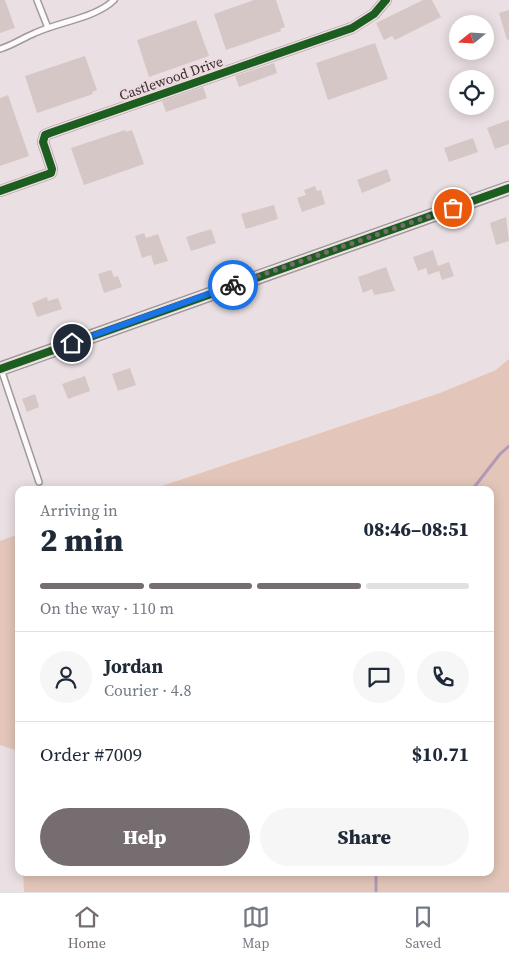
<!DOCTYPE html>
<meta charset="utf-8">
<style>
body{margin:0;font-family:"Source Serif 4",serif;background:#f6f6f7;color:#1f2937;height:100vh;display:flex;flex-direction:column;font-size:19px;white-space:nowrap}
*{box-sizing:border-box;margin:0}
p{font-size:16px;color:#747a83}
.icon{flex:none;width:28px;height:28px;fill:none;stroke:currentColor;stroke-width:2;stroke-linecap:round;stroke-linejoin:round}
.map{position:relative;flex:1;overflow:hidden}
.details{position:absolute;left:15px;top:486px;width:479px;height:390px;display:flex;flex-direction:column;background:#fff;border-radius:10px;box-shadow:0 2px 12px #0003}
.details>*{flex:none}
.needle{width:32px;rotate:252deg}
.controls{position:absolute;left:449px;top:15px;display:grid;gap:10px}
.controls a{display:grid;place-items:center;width:45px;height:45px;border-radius:50%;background:#fff;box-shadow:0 2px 12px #0003;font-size:25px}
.pin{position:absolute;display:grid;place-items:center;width:42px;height:42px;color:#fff;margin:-21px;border:2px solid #fff;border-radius:50%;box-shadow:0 1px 5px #0007}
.courier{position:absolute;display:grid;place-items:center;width:50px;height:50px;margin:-25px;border:4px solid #1a73e8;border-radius:50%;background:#fff;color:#222;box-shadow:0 1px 6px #0007}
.summary em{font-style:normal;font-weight:800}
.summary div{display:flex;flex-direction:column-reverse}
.summary{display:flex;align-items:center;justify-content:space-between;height:85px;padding:0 25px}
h1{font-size:32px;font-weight:800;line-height:38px}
.bar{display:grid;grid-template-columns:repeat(4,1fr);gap:8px 5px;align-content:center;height:60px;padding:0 25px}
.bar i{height:6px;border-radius:4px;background:#e0e1e3}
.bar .active{background:#766d70}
.bar p{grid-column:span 4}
.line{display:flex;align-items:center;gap:12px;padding:0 25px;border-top:1px solid #e0e1e3}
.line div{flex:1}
.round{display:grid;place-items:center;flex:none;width:52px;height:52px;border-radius:26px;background:#f6f6f7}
.button{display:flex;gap:10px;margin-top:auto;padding:10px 25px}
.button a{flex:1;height:58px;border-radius:30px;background:#766d70;color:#fff;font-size:20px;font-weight:800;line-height:58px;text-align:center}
.button a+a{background:#f6f6f7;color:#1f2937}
.dock{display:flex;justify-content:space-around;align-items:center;height:70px;border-top:1px solid #e0e1e3;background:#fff;font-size:14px;color:#747a83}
.dock a{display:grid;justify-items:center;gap:2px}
.dock .active{color:#766d70}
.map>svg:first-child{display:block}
</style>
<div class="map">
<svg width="509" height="892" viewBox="0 0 509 892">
<rect width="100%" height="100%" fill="#eadfe2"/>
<path fill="#e3c6b9" d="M509,359V892H24L23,872H490V490H150L440,393L496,370Z
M19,534V759L15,750L0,745V541Z"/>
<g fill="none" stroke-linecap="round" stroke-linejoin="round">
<path stroke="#b199b7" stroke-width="3" d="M472,490L500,454L509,446
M376,872V892"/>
</g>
<path fill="#d6c7c7" d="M0,0H5L15,28L0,33Z
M254,0H276L285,27L280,29L281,31L226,50L214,14Z
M423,0H432L441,17L395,40L392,36L384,40L376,23Z
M509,10V39L507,40L499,13Z
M196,20L209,56L149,77L137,40Z
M375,43L388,79L328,100L316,63Z
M85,56L97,90L92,92L93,94L37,113L25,76Z
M274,63L277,73L239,87L235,76Z
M203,87L207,98L166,112L162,101Z
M8,95L29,156L0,166V98Z
M509,120V144L495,149L487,128Z
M125,130L126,132L132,130L144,164L84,185L71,148Z
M473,138L478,152L449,162L444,148Z
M387,169L391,181L362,193L357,180Z
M315,186L317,191L321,190L325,204L302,212L297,198L306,195L304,190Z
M274,205L278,219L246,229L241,214Z
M506,217L509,241L496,245L490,223Z
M211,229L216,243L191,251L186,237Z
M144,233L146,238L158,234L168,261L154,265L151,255L142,258L135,236Z
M433,250L438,266L449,262L454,276L442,280L439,271L428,275L426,268L418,271L413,257Z
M386,267L395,291L374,295L372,289L363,293L358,277Z
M111,270L114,277L118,276L122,287L104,293L98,274Z
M47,297L48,301L58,298L62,309L37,317L32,303Z
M130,368L136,385L118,391L112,374Z
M85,376L90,391L68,399L62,384Z
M35,394L39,407L27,412L22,399Z"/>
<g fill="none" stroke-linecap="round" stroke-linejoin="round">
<g stroke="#a1999b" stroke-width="8">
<path id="service" d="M37,0L48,28
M0,49C13,45 23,38 35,33C58,22 96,18 114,0
M1,369L39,482"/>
</g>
<g stroke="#a1999b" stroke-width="12">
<path id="minor" d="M0,191L51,173L52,169L43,142L45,135L50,133L352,28L374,14L386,0"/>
</g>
<g stroke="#a1999b" stroke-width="15">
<path id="tertiary" d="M0,369L509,188"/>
</g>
<use href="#service" stroke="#fcfafb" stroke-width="5"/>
<use href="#minor" stroke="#fcfafb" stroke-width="10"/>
<use href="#tertiary" stroke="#fcfafb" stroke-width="12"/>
<g stroke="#eedbdf" stroke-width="11">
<path id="cycleway" d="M0,191L51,173L52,169L43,142L45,135L50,133L352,28L374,14L386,0
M0,369L509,188"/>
</g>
<use href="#cycleway" stroke="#1b5e20" stroke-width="8"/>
</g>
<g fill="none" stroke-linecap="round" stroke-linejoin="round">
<path stroke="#766d70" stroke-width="5" stroke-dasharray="0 9" d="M233,285L453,208"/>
<path stroke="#1a73e8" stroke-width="6" d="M72,343L233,285"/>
</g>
<g text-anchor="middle" stroke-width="5" stroke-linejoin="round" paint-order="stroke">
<g font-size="14" fill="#373032" stroke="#eedbdf">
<text transform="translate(171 78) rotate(-19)" y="5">Castlewood Drive</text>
</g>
</g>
</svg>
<div class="controls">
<a><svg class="needle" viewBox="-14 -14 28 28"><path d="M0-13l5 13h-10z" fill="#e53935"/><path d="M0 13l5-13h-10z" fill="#747a83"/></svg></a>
<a><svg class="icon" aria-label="locate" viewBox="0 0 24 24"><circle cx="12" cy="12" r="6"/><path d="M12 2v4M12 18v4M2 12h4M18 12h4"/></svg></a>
</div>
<div class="pin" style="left:453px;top:208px;background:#ea580c"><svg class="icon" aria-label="bag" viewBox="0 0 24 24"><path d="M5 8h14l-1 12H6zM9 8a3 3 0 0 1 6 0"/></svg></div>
<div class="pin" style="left:72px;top:343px;background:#1f2937"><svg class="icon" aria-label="home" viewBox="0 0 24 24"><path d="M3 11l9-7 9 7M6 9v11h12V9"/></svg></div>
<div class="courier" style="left:233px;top:285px"><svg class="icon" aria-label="bike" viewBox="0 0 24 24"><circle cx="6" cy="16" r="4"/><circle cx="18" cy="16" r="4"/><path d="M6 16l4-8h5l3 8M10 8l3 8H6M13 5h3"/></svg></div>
<section class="details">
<div class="summary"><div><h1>2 min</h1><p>Arriving in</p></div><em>08:46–08:51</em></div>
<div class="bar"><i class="active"></i><i class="active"></i><i class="active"></i><i></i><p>On the way · 110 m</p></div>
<div class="line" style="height:90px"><a class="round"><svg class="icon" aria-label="person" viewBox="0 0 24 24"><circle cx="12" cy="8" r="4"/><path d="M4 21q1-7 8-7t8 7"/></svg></a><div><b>Jordan</b><p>Courier · 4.8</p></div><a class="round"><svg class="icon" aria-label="chat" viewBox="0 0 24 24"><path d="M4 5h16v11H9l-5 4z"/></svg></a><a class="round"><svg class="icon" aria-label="phone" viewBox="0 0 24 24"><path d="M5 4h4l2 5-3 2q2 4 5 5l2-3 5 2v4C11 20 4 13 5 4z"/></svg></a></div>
<div class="line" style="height:65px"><div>Order #7009</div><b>$10.71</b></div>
<div class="button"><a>Help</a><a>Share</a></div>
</section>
</div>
<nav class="dock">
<a class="active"><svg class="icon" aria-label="home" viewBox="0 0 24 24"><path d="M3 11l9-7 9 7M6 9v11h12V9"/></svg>Home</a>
<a><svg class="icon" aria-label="map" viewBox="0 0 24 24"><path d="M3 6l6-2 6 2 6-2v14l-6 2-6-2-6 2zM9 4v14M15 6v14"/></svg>Map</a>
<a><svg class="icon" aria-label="saved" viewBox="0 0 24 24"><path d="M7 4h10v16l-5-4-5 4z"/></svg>Saved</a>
</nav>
